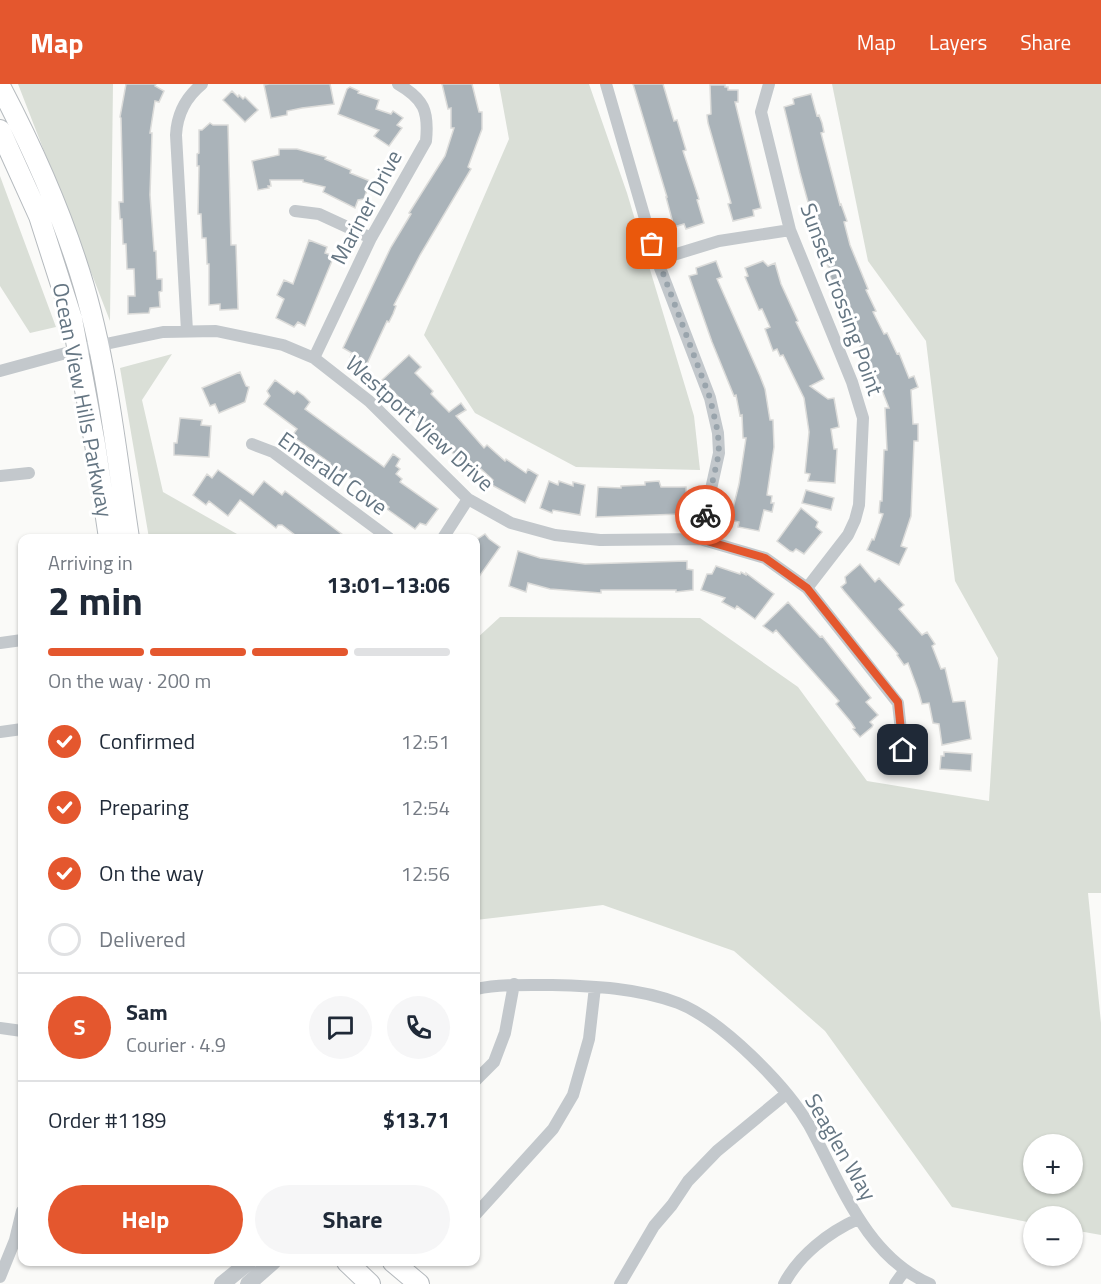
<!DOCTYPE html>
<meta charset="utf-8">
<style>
body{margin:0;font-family:"Titillium Web",sans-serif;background:#f6f6f7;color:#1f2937;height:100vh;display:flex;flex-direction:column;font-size:22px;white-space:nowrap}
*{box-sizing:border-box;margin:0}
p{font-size:20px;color:#747a83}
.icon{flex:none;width:33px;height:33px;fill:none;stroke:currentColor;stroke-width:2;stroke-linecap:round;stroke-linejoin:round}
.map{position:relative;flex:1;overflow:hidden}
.side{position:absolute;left:18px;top:450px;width:462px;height:732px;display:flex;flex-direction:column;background:#fff;border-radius:12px;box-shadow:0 2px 4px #0004}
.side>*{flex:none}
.controls{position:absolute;left:1023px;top:1050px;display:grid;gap:12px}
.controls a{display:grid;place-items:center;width:60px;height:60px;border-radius:50%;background:#fff;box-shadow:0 2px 4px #0004;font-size:30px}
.pin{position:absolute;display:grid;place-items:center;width:51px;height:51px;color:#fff;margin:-26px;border-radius:12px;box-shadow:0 3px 9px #0006}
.courier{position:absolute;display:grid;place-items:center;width:60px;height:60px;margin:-30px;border:4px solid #e4572e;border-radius:50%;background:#fff;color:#222;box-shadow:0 2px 8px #0007}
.headline em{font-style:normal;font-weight:700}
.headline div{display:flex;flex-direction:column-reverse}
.headline{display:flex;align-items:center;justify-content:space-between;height:102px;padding:0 30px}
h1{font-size:39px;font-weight:700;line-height:45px}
.bar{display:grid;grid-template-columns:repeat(4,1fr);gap:9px 6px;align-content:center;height:72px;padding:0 30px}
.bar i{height:8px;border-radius:4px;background:#e0e1e3}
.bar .current{background:#e4572e}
.bar p{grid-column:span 4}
.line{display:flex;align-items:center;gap:15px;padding:0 30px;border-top:2px solid #e0e1e3}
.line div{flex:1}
.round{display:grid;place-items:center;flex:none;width:63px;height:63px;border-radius:32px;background:#f6f6f7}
ol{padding:0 30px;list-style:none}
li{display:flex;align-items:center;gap:18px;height:66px}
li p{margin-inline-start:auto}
li .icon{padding:6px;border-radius:50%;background:#e4572e;color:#fff;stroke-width:4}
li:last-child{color:#747a83}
li i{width:33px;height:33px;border:3px solid #e0e1e3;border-radius:50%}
.cta{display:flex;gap:12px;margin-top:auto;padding:12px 30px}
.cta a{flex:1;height:69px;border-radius:36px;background:#e4572e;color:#fff;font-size:24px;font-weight:700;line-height:69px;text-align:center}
.cta a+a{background:#f6f6f7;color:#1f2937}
header{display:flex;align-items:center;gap:36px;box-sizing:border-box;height:84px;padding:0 30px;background:#e4572e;color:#fff}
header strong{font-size:28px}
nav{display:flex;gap:33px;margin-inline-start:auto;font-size:21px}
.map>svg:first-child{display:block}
</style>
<header>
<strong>Map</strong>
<nav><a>Map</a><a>Layers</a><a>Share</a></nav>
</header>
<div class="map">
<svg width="1101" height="1200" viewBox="0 0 1101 1200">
<rect width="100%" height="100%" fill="#fafaf8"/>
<path fill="#dadfd7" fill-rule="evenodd" d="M18,0H113L110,237Z
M499,0H589L627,109L694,332L700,386L576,383L475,329L424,251L509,55Z
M832,0H1101V809H1088L1101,939V1151L1073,1146L1072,1132H1034L1033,1139L952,1123L825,947L734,867L603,821L476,836V555L500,533L700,534L798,603L867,697L989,717L998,574L955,497L926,257L868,177ZM1034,1060H1072V1100H1034Z
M0,92L56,243L30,249L0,202Z
M172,270L142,316L163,408L244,454H149L120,284Z"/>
<path fill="#aab3b9" stroke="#dcdcda" stroke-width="1.5" d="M126,0H156L155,2L164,7L159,18L155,17L150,49H152L150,111L154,167H156L157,195H162V207L159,208L160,223L150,224L149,229L128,230V212H135L134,185H127L126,160H123L122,135H120L119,118H123L121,34L120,33Z
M269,0H330L334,20L302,24L287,27V31L271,34L264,1Z
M442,0H472L479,28H482V45L468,83L471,85L420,171L394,221L396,222L393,230L389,238L387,237L366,282L350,274L352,269L343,264L391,163L411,130L409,129L445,72L454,44H451V24L448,25Z
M633,0H663L674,37L677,36L686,66L683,67L699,115L697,116L704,139L686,145L684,140L674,143L666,113H667Z
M710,1H725V3H728V6H738V18H735L761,124L753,126L754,132L733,137L728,120L731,119L708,39L707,31L711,30Z
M350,3L359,7L358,9L379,16L376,25L391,30L393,27L403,34L397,41L402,44L389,62L374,52L379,46L338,30L347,5Z
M232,7L238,13L239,11L243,15L245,13L258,26L245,38L223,16Z
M811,10L817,32L819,31L822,39L824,48L821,49L840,121L841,120L847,137L844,138L850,161L868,205L866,206L876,227L873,228L884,250L887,249L897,270L899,269L909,294L914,292L918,303L911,306L913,340H918V357H914L911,432L901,462L907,464L899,481L867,466L872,455L874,456L883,430L879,429L880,417H882L884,366H887L885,324H889L878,296H876L867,272L865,273L860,262L828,188L830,187L822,169L800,89L784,23L794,20L793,15L795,14Z
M210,39L213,41H228L231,161H236L238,225L220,226V220L209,221V180H207L206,154H202L201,130H198L199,82H197V70L199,69V46H202Z
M279,65H297L326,73L325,75L351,86L350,89L370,97L364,115L358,116L355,124L323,108L325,103L303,98V96H270L271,102H268L269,104L258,106L252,77L279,71Z
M309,156L327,163L325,169L334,172L305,242L298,238L294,243L276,234L284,215L277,211L284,196L293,200Z
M716,177L722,193L717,195L760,292L765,305L770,336H773L774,363L767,411L772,412L771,419H774L772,428L764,426L759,447L738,443L739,438L730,436L739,400L746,354H743L742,331L740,332L736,311L734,312L712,258L689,192L697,190L696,184Z
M763,177L768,182L775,179L781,200L798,237L796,238L824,295L810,302L828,315L834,314L839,343L831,345L834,365H837L835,399L808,397L810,390L805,389L809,348L804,314L783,271L780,272L777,265L773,267L765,245L770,243L762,225L759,226L745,193L748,192L745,184Z
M409,271L421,283L415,289L433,307L431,310L449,328L461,319L466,326L456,332L484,364L487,361L505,377L506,375L526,389L528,385L538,391L525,419L490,400L493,396L481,385L475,392L382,296Z
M240,288L246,302L249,303L245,318L219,329L215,320L210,322L202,304Z
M275,296L294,310L297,307L304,312L310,318L305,325L384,383L393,370L400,375L396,382L400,385L396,390L402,395L400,398L438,425L426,441L420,439L415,445L387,425L389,423L340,387L339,388L329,381L330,379L292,352L297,345L264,320L270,312L267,307Z
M180,334L202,336L201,341L211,342L209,373L174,371V359H177Z
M218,386L253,411L264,397L282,411L285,407L347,454H299L282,441H278L276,444L240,416L228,432L209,417L206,421L193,411L207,390L212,394Z
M549,397L558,401L559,397L573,402V398L585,401L580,431L553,426L552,429L540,424Z
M659,397L661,403H686L687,419L681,421L682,430L596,433L598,403L621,404V402L645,401V398Z
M806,406L834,414L831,426L802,419Z
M801,424L818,438L816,443L822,448L804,470L796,465L793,468L790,467L777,457Z
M485,450L489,455L500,463L476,497V456Z
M518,467L540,474L585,480L687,477V485L693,486V506L676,508V506H601V509L550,505L528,499L526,508L509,502Z
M860,480L875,498L879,494L904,521L899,525L922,551L927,548L935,560L932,562L941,585L945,584L953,618L965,617L971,655L942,661L939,640L933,639L929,619L922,620L918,606L908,579L904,581L897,571L898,570L844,507L841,503L846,499L845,493Z
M716,482L740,490L741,488L746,491V489L774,510L755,535L737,522L735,525L722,518L725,514L701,506L707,490H712Z
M788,518L820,553L822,552L871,614L866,618L878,631L870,638L873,641L872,643L860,653L853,645L855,644L851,638L836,620L839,617L776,546L773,549L763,542Z
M944,668L972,670L971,687L940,685L941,672H944Z"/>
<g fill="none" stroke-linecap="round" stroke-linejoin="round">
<g stroke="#b5babe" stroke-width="22">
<path id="primary" d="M0,2C30,59 56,116 76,177C106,266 115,362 129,454
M0,46L39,132L72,235L95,360L109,454
M347,1178L370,1200
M393,1178L419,1200"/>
</g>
<path stroke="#c3c8cc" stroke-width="12" d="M606,0L657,176L710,314L718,349L719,369L700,455
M769,0L761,28L790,146L852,298L863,334L859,421L855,436L848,451L807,504
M295,127L319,130L371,154
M657,176L719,157L790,146
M187,247L176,51C177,31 186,13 202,0
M314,274L371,154L426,57C429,27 424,15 398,0
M0,287L77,266L163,248L216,247L283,261L314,274L369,317L468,415L511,439L555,451L600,456L700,455L765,474L807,504L898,619L903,666
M252,360L273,368L389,454
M0,392L29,389
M443,454L468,415
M0,559L22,556
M0,648L22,645
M476,905C501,900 526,901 552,901C594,902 638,904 678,919C721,936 786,1001 809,1041C841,1099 865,1172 930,1200
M0,944L22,947
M476,996L494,978L505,949L514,900
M476,1130L553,1045L573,1011L589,955L595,903
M0,1193L15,1156L22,1127
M620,1200L654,1142L672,1121L688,1097L717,1067L786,1010
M784,1200C799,1171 829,1148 858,1135
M895,1200L905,1186"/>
<path stroke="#c3c8cc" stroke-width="16" d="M222,1200L249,1178
M248,1200L273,1178"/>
<use href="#primary" stroke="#fff" stroke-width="20"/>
</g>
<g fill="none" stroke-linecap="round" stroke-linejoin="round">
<path stroke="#99a4ac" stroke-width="6" stroke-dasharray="0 10.8" d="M652,160L710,314L718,349L719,369L705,431"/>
<path stroke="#e4572e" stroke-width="8" d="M705,431L700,455L765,474L807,504L898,618L903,666"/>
</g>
<g text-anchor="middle" stroke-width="6" stroke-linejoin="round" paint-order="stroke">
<g font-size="22" fill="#657683" stroke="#fff">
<text transform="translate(366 123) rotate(-62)" y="8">Mariner Drive</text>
<text transform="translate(842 215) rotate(70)" y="8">Sunset Crossing Point</text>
<text transform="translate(83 316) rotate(79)" y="8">Ocean View Hills Parkway</text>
<text transform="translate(420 339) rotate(42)" y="8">Westport View Drive</text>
<text transform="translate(333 389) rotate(35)" y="8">Emerald Cove</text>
<text transform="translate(841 1063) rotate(60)" y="8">Seaglen Way</text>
</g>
</g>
</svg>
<div class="controls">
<a>+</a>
<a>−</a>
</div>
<div class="pin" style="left:652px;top:160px;background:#ea580c"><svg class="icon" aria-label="bag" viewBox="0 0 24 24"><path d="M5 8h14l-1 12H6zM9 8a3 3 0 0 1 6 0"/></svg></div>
<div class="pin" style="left:903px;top:666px;background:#1f2937"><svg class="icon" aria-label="home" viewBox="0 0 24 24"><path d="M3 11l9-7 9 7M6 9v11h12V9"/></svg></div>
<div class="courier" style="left:705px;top:431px"><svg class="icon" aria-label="bike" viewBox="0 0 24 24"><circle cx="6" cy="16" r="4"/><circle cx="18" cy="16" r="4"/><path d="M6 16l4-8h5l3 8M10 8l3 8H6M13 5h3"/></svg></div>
<section class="side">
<div class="headline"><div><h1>2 min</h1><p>Arriving in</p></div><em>13:01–13:06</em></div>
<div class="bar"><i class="current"></i><i class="current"></i><i class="current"></i><i></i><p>On the way · 200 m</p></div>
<ol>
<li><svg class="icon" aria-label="check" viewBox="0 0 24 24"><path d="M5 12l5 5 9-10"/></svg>Confirmed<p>12:51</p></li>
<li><svg class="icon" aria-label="check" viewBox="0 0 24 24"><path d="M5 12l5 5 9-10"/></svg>Preparing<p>12:54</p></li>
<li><svg class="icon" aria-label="check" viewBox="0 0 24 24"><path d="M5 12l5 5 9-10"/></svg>On the way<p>12:56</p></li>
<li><i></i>Delivered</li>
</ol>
<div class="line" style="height:108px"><b class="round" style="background:#e4572e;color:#fff">S</b><div><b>Sam</b><p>Courier · 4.9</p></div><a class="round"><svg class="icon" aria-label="chat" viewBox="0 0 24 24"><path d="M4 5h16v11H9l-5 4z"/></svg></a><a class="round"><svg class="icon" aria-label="phone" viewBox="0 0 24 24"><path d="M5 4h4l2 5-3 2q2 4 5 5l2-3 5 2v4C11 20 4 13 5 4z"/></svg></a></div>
<div class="line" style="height:78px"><div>Order #1189</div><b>$13.71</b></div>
<div class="cta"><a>Help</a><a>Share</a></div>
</section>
</div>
